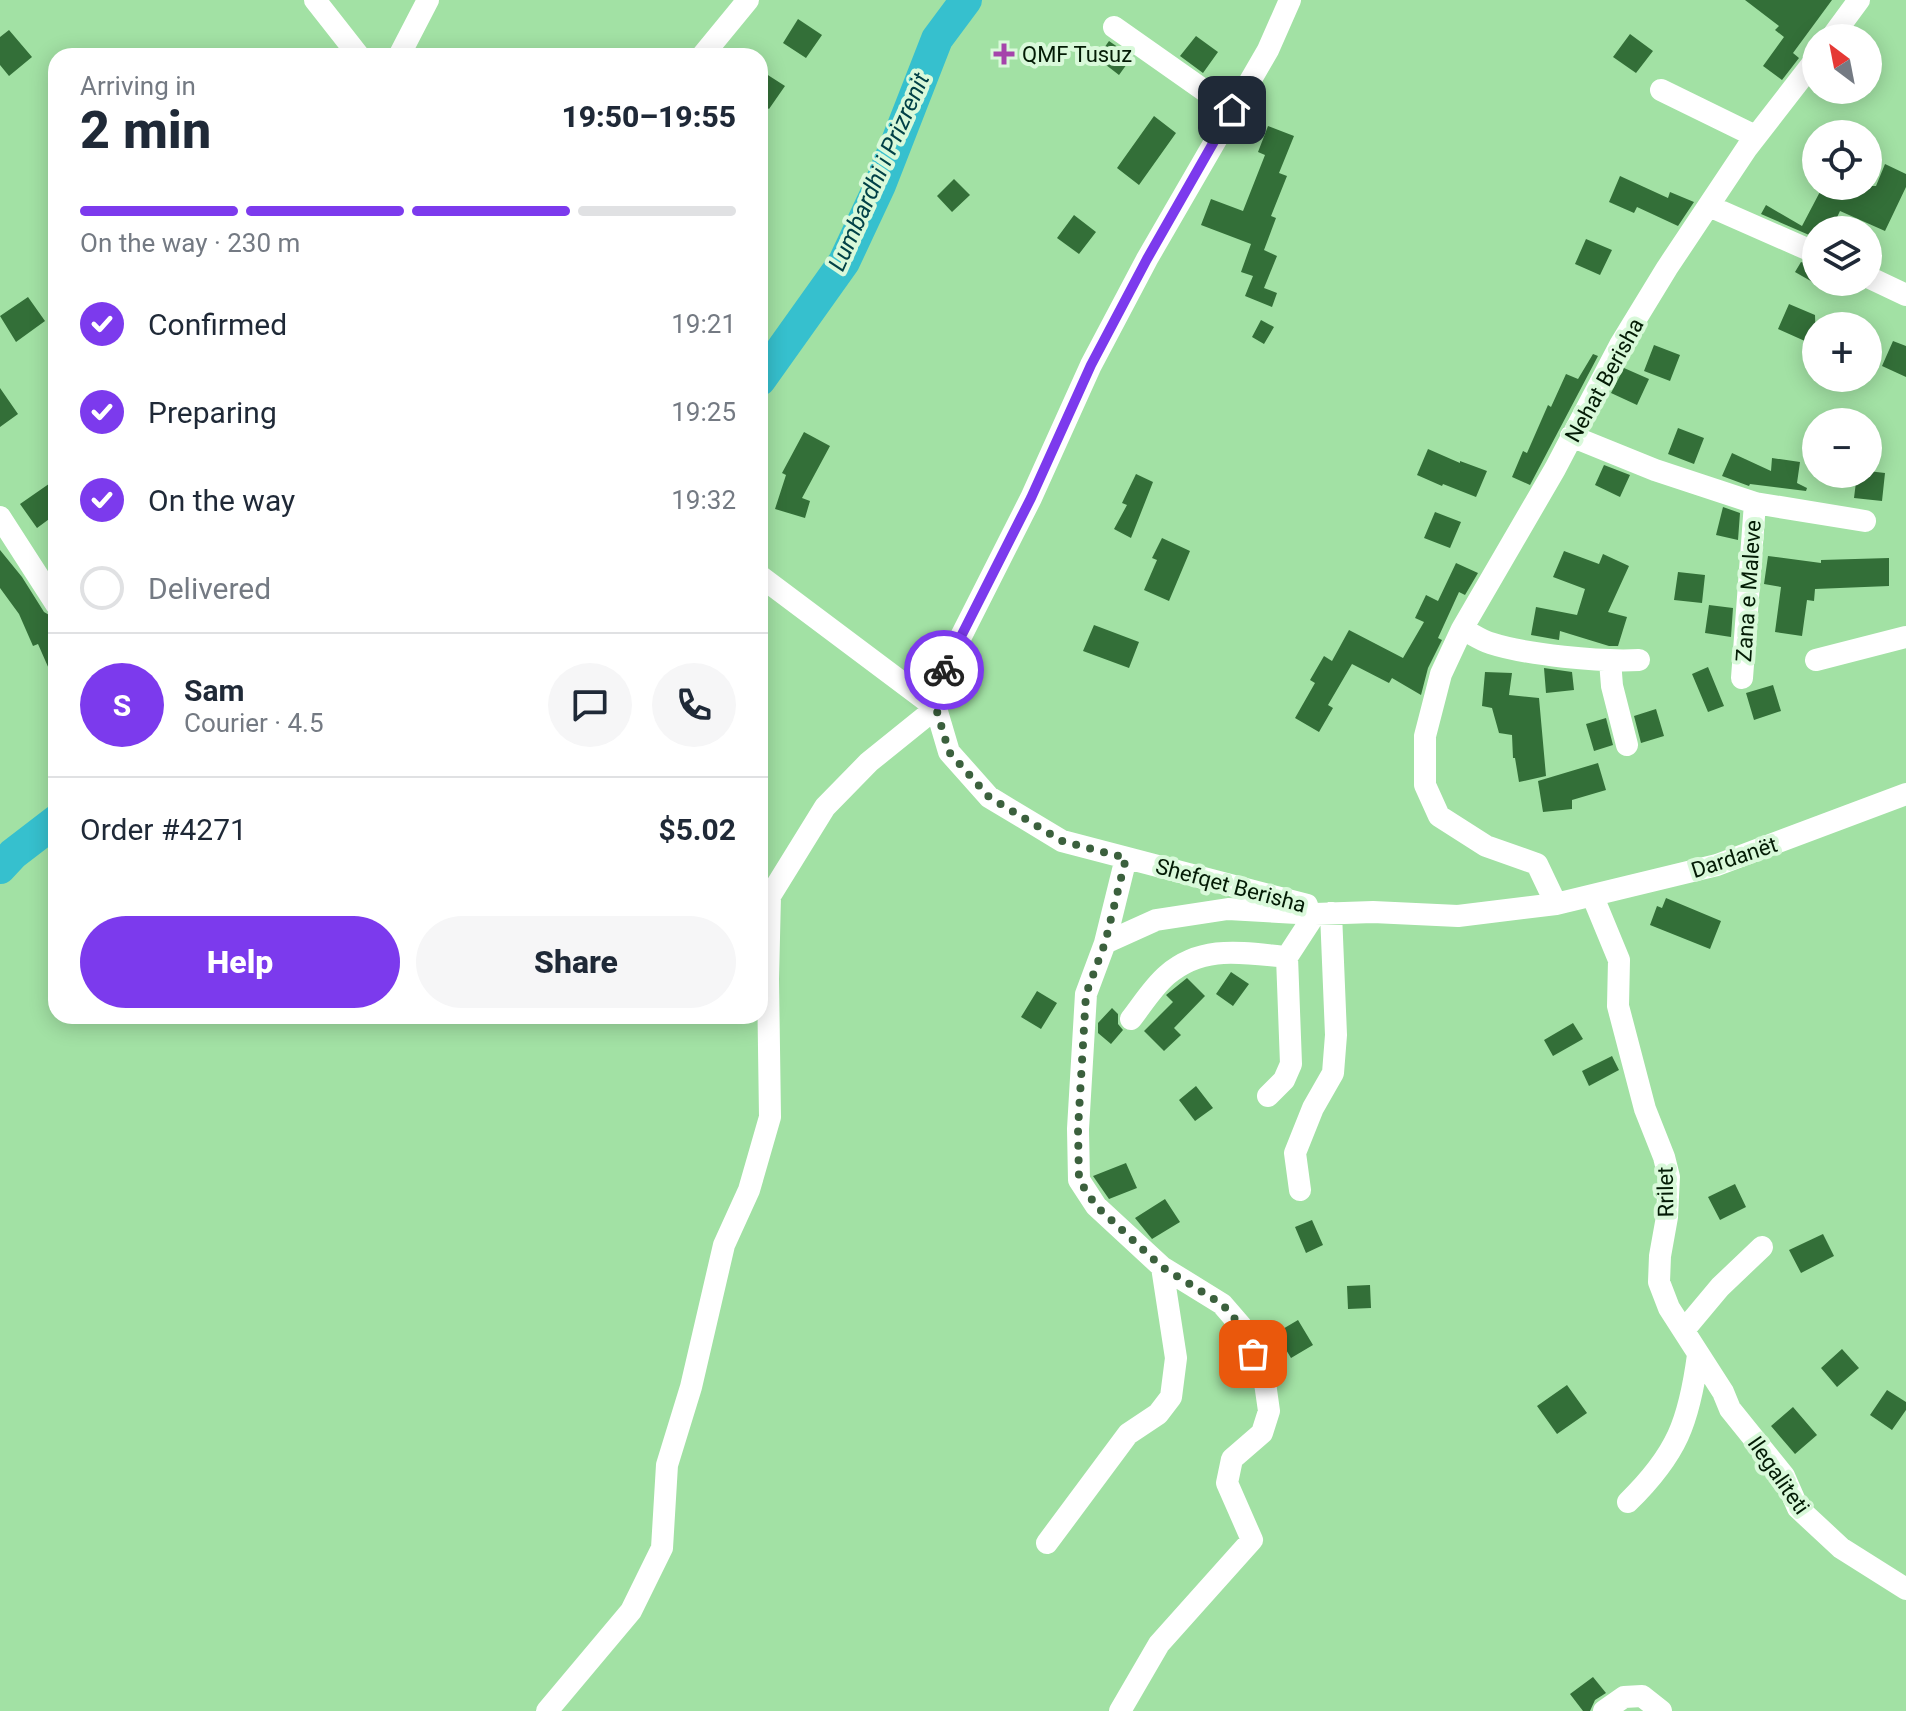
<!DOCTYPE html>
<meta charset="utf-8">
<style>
body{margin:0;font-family:Roboto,sans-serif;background:#f6f6f7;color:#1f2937;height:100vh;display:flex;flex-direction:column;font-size:30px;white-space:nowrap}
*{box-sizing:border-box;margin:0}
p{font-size:26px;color:#747a83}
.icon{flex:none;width:44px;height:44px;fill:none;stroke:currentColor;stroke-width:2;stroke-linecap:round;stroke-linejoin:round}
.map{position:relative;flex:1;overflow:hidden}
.details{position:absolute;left:48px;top:48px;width:720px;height:976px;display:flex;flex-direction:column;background:#fff;border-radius:24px;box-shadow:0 4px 20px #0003}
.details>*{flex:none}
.needle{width:52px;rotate:328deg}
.fabs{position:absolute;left:1802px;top:24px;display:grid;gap:16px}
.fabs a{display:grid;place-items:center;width:80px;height:80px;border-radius:50%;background:#fff;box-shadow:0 4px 20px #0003;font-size:40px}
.pin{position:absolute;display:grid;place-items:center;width:68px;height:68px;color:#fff;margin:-34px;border-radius:16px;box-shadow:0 4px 12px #0006}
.courier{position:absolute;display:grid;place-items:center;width:80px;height:80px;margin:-40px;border:6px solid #7c3aed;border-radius:50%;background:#fff;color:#222;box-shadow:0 2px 10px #0007}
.head em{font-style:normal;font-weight:800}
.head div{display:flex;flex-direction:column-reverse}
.head{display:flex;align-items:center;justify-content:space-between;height:136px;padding:0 32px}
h1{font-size:52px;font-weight:800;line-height:60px}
.bar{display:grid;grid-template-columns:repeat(4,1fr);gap:12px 8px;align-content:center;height:96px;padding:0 32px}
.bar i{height:10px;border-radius:6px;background:#e0e1e3}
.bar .active{background:#7c3aed}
.bar p{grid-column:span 4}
.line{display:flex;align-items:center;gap:20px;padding:0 32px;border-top:2px solid #e0e1e3}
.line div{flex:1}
.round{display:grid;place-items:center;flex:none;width:84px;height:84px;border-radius:42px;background:#f6f6f7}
ol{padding:0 32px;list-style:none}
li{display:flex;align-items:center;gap:24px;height:88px}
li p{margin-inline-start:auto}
li .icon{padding:8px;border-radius:50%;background:#7c3aed;color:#fff;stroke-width:4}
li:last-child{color:#747a83}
li i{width:44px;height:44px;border:4px solid #e0e1e3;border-radius:50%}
.cta{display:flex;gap:16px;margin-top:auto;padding:16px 32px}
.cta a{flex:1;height:92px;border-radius:48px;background:#7c3aed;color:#fff;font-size:32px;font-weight:800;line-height:92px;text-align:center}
.cta a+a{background:#f6f6f7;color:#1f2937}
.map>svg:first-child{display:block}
</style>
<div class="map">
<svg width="1906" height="1711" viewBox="0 0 1906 1711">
<rect width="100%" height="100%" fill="#a2e1a4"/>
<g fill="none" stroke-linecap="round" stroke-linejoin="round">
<path stroke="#36c0ce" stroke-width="32" d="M760,380L844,262L880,185L937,39L966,0
M0,868L13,854L56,821"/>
</g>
<path fill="#336f38" d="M1745,0H1832L1793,53L1799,58L1782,80L1763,66L1784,37L1775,30L1779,26Z
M798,19L822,35L806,58L783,43Z
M9,30L32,57L9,76L0,65V37Z
M1630,34L1653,51L1636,73L1613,57Z
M1196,36L1218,52L1203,73L1180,56Z
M1109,41L1132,57L1119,75L1097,58Z
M760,70L785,86L769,109L760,103Z
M1154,116L1176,133L1139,185L1117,168Z
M1268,126L1294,136L1279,173L1287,176L1271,216L1276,218L1264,250L1277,256L1264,288L1277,293L1272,307L1245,296L1253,276L1241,272L1251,244L1201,225L1211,199L1243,211L1265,155L1258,152Z
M1885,164L1906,174V187L1885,231L1840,211L1831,230H1816V238L1761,214L1766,205L1802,226L1823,186H1876Z
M1620,176L1668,198L1670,192L1694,202L1678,226L1637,207L1634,213L1609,202Z
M954,179L970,195L952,212L937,196Z
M1074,215L1096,232L1079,254L1057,238Z
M1586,239L1612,250L1600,275L1575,264Z
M1801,262L1816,267V284L1795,272Z
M28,297L45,321L16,342L0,316Z
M1789,304L1815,315L1816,346L1778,329Z
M1261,320L1274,327L1264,344L1252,337Z
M1893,341L1906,346V377L1882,366Z
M1654,345L1680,355L1670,381L1644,371Z
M1593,354L1598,356L1530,485L1512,477L1523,451L1527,453L1548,405L1551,407L1566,374L1578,379Z
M1624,368L1649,379L1637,405L1611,393Z
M0,388L18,414L0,427Z
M1678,428L1704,438L1694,464L1668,454Z
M804,432L830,446L802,498L810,501L805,518L775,509L786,475L782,473Z
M1428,449L1460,463V461L1487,471L1476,497L1443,484L1442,486L1417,475Z
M1732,453L1771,471L1772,458L1800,462L1797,483L1807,488L1806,491L1750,484L1749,486L1722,476Z
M1604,465L1630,475L1620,497L1595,485Z
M1868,471L1885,473L1882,501L1854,498L1857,474H1868Z
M1136,474L1153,482L1131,538L1114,529L1127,505L1122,503Z
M56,479V514L37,528L20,504Z
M1723,507L1740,513L1738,540L1716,535Z
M1435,512L1461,522L1450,548L1424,538Z
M1162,538L1190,551L1169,601L1144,590L1157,560L1152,558Z
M0,550L22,577L44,612L56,619V685L38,644L33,646L19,614L0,588Z
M1564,551L1599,564L1603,554L1629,566L1608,612L1627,617L1618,646H1609L1560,631L1559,640L1531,635L1536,607L1577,615L1585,589L1553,577Z
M1768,556L1821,563V560L1889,558V586L1815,589L1814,601L1807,600L1802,636L1775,632L1781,587L1764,584Z
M1456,563L1478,573L1465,595L1459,592L1438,638L1442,640L1428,668L1421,695L1392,678L1389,683L1352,664L1328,705L1333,708L1319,732L1295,718L1315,683L1310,680L1324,656L1332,661L1349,630L1403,658L1424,622L1415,618L1426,595L1438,601Z
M1678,572L1705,575L1702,603L1674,600Z
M1709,605L1733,608L1731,637L1705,633Z
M1094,625L1139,642L1129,668L1083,651Z
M1708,667L1724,706L1708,712L1692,674Z
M1544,668L1572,672L1574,690L1546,693Z
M1485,672L1512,673L1509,695L1539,698L1546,776L1519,782L1515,758H1513L1512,735L1499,733L1492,708L1482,706Z
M1773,685L1781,711L1754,720L1746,693Z
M1656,709L1664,736L1641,743L1634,716Z
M1606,718L1613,745L1594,751L1586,724Z
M1598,763L1606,790L1572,800V809L1543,812L1538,781Z
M1666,898L1721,921L1710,949L1650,925L1657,906L1662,908Z
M1231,972L1249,984L1233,1006L1216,994Z
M1187,978L1205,996L1174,1028L1181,1035L1164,1051L1144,1031L1173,1002L1166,995Z
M1037,991L1057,1003L1041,1029L1021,1017Z
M1112,1008L1118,1014V1024L1123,1030L1111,1044L1098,1033V1023Z
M1573,1023L1583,1039L1553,1056L1544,1040Z
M1612,1056L1619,1070L1589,1086L1582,1071Z
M1196,1086L1213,1108L1195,1121L1179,1100Z
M1126,1163L1137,1188L1109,1199L1093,1176Z
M1735,1184L1746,1207L1720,1220L1708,1197Z
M1165,1199L1180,1222L1152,1239L1135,1218Z
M1312,1220L1323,1245L1306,1253L1295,1227Z
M1823,1234L1834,1256L1801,1273L1789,1250Z
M1370,1285L1371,1308L1348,1309L1347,1286Z
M1298,1320L1313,1345L1291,1358L1276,1333Z
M1842,1349L1859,1368L1837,1387L1821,1368Z
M1567,1385L1587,1413L1557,1434L1537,1406Z
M1887,1390L1906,1402V1410L1892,1430L1870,1415Z
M1793,1407L1817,1435L1795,1454L1771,1426Z
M1593,1677L1606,1693L1595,1700L1590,1711H1583L1570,1694Z"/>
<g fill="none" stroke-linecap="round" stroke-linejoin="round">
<path stroke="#fff" stroke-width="22" d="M315,0L359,56
M1290,0L1268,50L1147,259L1091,365L1031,498L943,672L936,708L949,752L989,797L1062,841L1307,905
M1114,27L1232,110
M1831,38L1859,0
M399,56L428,0
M702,56L748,0
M1661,90L1755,136
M1709,206L1816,253
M1868,277L1906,295
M1571,436L1655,470L1755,503L1865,521
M0,517L56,604
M1462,629C1471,633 1480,640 1490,643C1527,655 1600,662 1639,660
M1816,660L1906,637
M1610,661L1612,686L1627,745
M1742,678L1755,503
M1593,897L1619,960L1618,1006L1645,1109L1664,1157L1669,1177L1667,1217L1660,1256L1659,1282L1669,1308L1723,1392L1730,1409L1784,1476L1798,1508L1841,1548L1906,1589
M1556,904L1537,864L1486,846L1439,816L1425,785V736L1441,674L1462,629L1555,469L1620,345L1667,268L1747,148L1816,59
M1105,943L1126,858
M1131,1019C1142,1005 1153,987 1167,975C1203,944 1243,953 1287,957
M1268,1096L1284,1080L1291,1064L1287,957L1315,914
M1300,1190L1295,1153L1313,1108L1333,1073L1336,1035L1331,913
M1684,1330L1720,1287L1762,1247
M1628,1502C1677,1454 1689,1422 1698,1355
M1047,1543L1128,1434L1158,1414L1171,1397L1176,1358L1162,1267
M547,1711L631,1611L662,1548L667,1465L691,1387L724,1245L749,1190L770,1117L768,979L770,896L825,807L869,762L936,708L760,576
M1120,1711L1159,1644L1252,1540L1227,1483L1232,1459L1262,1433L1269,1411L1265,1383L1241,1326L1222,1304L1162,1267L1096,1206L1079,1180L1078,1129L1086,994L1105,943L1156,920L1228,909L1315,914L1373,912L1458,916L1556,904L1717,865L1906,794
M1604,1711L1624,1697L1642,1696L1661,1711"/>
</g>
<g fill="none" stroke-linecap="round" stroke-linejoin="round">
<path stroke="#3b603d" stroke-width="8" stroke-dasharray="0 14.4" d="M944,670L936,708L949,752L989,797L1062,841L1126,858L1105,943L1086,994L1078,1129L1079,1180L1096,1206L1162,1267L1222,1304L1241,1326L1253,1354"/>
<path stroke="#7c3aed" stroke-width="10" d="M944,670L1031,498L1091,365L1147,259L1232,110"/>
</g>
<path fill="#a544ab" stroke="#d9f9da" stroke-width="3" d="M1000 42h8v8h8v8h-8v8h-8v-8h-8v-8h8z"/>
<g text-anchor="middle" stroke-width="8" stroke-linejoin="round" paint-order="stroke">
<g font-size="22" fill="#031b05" stroke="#d9f9da" text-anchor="start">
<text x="1022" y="62">QMF Tusuz</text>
</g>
<g font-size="22" fill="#031b05" stroke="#d9f9da">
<text transform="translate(1604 380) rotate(-61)" y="8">Nehat Berisha</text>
<text transform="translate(1748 591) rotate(-86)" y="8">Zana e Maleve</text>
<text transform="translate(1734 857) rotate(-18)" y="8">Dardanët</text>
<text transform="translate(1231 885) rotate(15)" y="8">Shefqet Berisha</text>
<text transform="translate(1665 1192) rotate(-91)" y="8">Rrilet</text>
<text transform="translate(1779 1475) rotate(55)" y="8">Ilegaliteti</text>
</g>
<g font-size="24" font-style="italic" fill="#014147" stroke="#d9f9da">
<text transform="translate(879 172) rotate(-66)" y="8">Lumbardhi i Prizrenit</text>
</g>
</g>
</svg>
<div class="fabs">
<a><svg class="needle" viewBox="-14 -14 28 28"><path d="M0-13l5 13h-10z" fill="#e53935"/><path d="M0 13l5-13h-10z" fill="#747a83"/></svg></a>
<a><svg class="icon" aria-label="locate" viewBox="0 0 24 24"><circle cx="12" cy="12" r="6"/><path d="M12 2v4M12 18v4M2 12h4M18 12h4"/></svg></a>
<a><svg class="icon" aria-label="layers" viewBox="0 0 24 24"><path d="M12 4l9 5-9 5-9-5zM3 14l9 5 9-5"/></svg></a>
<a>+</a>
<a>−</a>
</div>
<div class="pin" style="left:1253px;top:1354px;background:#ea580c"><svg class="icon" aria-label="bag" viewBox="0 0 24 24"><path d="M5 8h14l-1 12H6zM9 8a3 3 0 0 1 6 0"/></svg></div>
<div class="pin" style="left:1232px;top:110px;background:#1f2937"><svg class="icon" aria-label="home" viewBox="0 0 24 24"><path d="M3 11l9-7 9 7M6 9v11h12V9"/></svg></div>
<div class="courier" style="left:944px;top:670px"><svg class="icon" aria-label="bike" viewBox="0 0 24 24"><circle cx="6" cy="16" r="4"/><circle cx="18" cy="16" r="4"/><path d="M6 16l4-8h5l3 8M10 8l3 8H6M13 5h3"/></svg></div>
<section class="details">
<div class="head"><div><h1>2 min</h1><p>Arriving in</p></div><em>19:50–19:55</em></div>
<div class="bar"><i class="active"></i><i class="active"></i><i class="active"></i><i></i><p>On the way · 230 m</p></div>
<ol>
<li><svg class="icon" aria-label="check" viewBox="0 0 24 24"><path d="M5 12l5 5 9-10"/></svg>Confirmed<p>19:21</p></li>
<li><svg class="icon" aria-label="check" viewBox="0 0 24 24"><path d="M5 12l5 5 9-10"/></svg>Preparing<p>19:25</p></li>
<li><svg class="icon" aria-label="check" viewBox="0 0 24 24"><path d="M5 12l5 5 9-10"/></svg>On the way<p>19:32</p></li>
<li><i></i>Delivered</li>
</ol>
<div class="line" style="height:144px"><b class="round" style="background:#7c3aed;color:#fff">S</b><div><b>Sam</b><p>Courier · 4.5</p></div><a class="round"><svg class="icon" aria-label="chat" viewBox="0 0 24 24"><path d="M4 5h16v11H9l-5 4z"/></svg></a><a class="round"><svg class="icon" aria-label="phone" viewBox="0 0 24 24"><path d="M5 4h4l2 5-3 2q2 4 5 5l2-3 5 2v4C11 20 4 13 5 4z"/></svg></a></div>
<div class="line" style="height:104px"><div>Order #4271</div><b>$5.02</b></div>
<div class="cta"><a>Help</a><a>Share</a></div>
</section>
</div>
